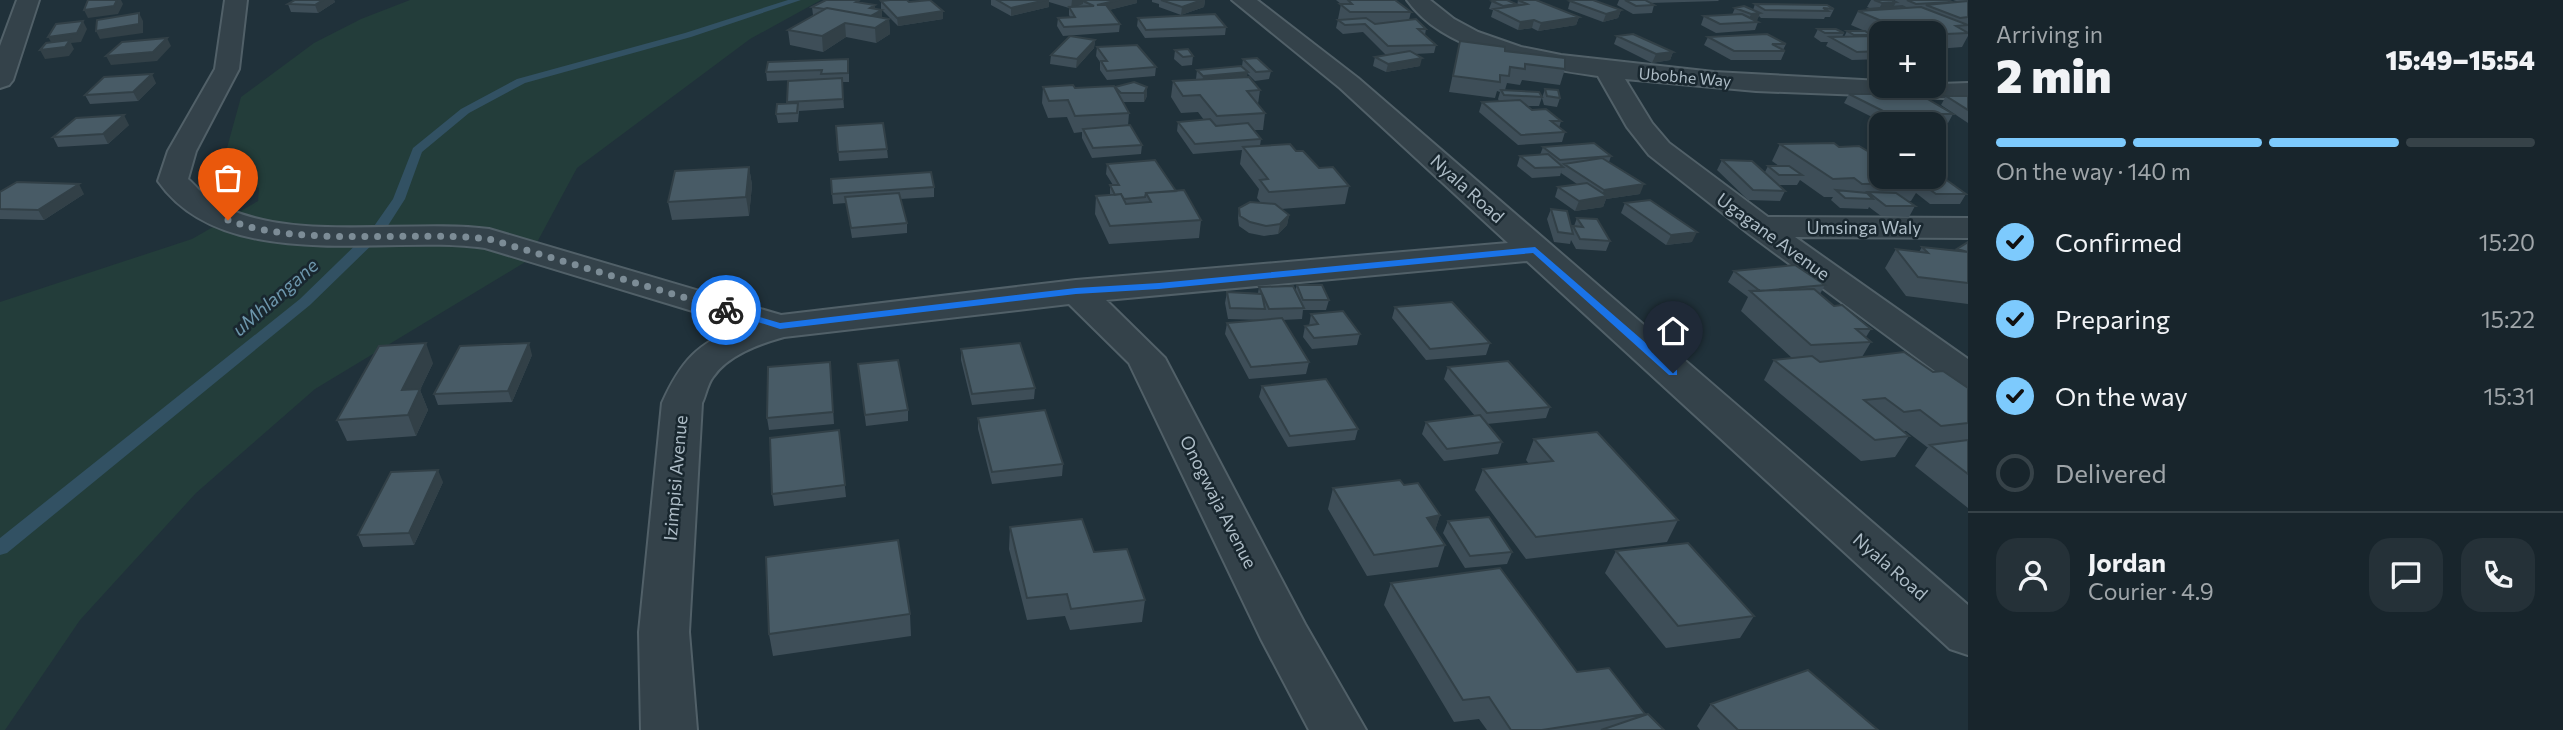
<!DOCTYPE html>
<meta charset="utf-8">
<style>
body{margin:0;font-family:Commissioner,sans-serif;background:#253138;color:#f1f3f6;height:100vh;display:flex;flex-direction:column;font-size:26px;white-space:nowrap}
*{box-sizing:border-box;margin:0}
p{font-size:23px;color:#9fa5a9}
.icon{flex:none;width:38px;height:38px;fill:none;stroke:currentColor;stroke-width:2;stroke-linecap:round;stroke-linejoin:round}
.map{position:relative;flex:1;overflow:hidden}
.drawer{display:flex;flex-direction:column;background:#18252c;width:595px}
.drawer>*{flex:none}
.tools{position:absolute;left:1869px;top:21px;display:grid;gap:14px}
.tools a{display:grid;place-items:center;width:77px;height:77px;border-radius:14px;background:#18252c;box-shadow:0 4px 10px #0003,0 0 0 2px #364248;font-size:35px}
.pin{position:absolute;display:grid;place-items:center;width:60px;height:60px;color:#fff;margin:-72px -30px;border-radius:50% 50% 50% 0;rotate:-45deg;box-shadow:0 0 7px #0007}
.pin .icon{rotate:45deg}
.courier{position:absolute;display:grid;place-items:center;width:70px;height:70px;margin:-35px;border:5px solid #1a73e8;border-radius:50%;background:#fff;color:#222;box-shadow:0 2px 9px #0007}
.overview em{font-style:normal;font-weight:800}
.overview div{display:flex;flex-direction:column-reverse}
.overview{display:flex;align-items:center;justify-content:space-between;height:119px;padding:0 28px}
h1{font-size:46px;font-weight:800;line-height:52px}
.bar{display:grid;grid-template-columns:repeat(4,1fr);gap:10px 7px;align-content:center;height:84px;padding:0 28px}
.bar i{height:9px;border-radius:5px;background:#364248}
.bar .current{background:#7dcafd}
.bar p{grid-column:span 4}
.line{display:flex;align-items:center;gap:18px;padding:0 28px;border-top:2px solid #364248}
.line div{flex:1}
.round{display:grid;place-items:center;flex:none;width:74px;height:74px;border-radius:21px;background:#253138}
ol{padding:0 28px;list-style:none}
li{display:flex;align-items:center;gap:21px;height:77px}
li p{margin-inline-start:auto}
li .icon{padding:7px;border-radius:50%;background:#7dcafd;color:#111;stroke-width:4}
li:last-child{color:#9fa5a9}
li i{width:38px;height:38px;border:4px solid #364248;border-radius:50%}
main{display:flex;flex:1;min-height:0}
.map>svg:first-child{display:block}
</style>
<main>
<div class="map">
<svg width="1968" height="730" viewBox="0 0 1968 730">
<rect width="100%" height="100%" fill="#20313a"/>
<path fill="#233d3a" d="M410,0H821L750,39L577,168L527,261L315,389L196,493L80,620L5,730H0V302L192,239L258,201L259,188L224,177L222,166L241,97L314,43L361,19Z"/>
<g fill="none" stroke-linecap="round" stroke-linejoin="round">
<path fill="#325163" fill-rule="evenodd" d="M788,0H801L691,37L525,83L469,113L422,152L405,199L382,235L310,305L7,553L0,555V538L300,299L372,229L393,199L413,148L461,109L517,79L685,33Z"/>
<g stroke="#516068" stroke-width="4">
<path id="minor" d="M17,0H39L13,80L9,85L0,88V46Z
M225,0H247L239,69L196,151L188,179C195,185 201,193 208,198C279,246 405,218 489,229L781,315L1076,280L1508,243L1340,88L1232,0H1257L1358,78L1968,605V655L1950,649L1527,261L1106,300L1165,358L1305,624L1366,730H1309L1261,639L1129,363L1069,304L784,337C759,344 728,355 713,377C707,385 706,395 702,403L689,632L697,730H641L639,632L662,403C681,361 697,343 742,326L485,248C387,234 224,276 158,181L168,151L215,69Z
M1407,0H1430L1454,19L1478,32L1521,47L1561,55L1714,72L1881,81V86L1968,83V99L1756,91L1625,79L1652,123L1669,143L1768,217L1968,218V238L1795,237L1968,359V389L1954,385L1749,234L1649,155L1627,127L1598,76C1538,67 1445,54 1407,0Z"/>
</g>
<use href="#minor" fill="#34424a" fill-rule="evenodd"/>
</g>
<path fill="#3e4e58" d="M295,0H334L335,2L318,13L291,12L288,4Z
M991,0H1137V3L1109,10L1120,24L1119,32L1063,36L1057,26L1058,18L1070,17L1069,15V8L1049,2V7L1011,16L991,5Z
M1152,0H1205L1204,7L1181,15L1159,7V4L1152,2Z
M1336,0H1395L1411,12L1409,20L1426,29L1425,35L1436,45L1434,53L1415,54L1420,66L1386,72L1373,66L1375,57L1386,55L1363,32L1343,34L1336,28L1338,20H1339L1338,19L1341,4Z
M1518,0L1579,17L1576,25L1538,31L1532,28L1518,30L1491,17L1493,10L1489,9L1492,1L1516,4L1515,6H1517Z
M1619,0H1719L1718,1L1650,3L1654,5L1652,13L1633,14L1617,5Z
M1871,0H1892L1895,1V0H1948L1952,3L1959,2L1953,0H1968V36L1962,47L1937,49L1934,48V33H1881V59L1852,60L1826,46L1828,42H1821L1814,37L1818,29L1844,33L1842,37H1844L1847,31H1865L1851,25L1858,11L1872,9L1867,7Z
M881,1L909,2L943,19L898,26L882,10V18L889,19L890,34L876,43L846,37L823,52L790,45L788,30L814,15H813L812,7L861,3L875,5V9H881Z
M1570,1L1621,10L1618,18L1603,22L1568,9Z
M1755,4L1834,9L1830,17H1825L1824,19L1761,18L1759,16L1756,21L1758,22L1755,30L1716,33L1701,25L1704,16L1732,15L1735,8L1753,10Z
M1138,18L1226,27L1225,35L1145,38L1137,26Z
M1617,36L1673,52L1670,60L1652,63L1614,44Z
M1708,37L1786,44L1783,50L1785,51L1781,60H1731L1704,45Z
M1095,40L1094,48L1076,68L1050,64L1051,55Z
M1460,41L1505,51L1565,69L1560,85L1522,80L1520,85L1507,83L1505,90L1542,97L1539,106H1527L1532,110L1561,121L1559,128L1565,132L1562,142L1518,145L1479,112L1482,102L1499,101L1498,99L1500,92L1497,91L1495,98L1449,92Z
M1097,47L1156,67L1155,76L1107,80L1100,70V62L1096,56Z
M1175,50L1193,56L1192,65L1182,66L1174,59Z
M1243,59L1271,71L1269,79L1255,81L1247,73V77L1260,90L1258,104L1265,113L1263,130H1254L1261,139L1260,146L1296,151L1319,168L1349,186L1345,204L1281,209L1289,215L1287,225L1278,234L1264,236L1249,233L1239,226L1238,218L1239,208L1261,203L1257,198L1259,189L1240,164L1242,150L1193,154L1177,131L1178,122L1204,120L1198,112L1181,113L1171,97L1173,81L1196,79L1197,70L1242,66Z
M849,68V82H842L844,108L799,111L798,122L778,123L776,114L787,103L788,81L822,79L767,81L766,72Z
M156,83L138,101L90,104L85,95Z
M1043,87L1075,88L1147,87V96L1144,102H1123L1129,113L1128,126L1142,145L1141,154L1092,158L1082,138V132L1074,133L1067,117L1048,118L1042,103Z
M1545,89L1560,98L1557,107L1544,105L1542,98Z
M1849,94L1953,114L1948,123H1884L1844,103Z
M1946,96H1968V123L1941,105Z
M129,125L108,144L58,147L53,137Z
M836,126L887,149L888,158L839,161Z
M1780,144L1881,177H1934L1966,194L1960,204H1930L1916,193L1911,201H1908L1915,206L1909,217L1881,216L1869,207L1868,209L1840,208L1831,200L1833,197H1824L1800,180L1797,185H1779L1785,191L1780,201L1748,200L1717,170L1722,160L1765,172L1768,166H1779L1772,161Z
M1543,147L1611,156L1609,162L1640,194L1606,199L1603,207L1575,211L1555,197L1558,187L1577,184L1561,173L1562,169L1560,176L1532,178L1517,166L1520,156L1540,155Z
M1107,164L1176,191L1201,220L1199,238L1109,244L1095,214L1096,196L1110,195V185H1113L1106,174Z
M749,167L752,185L749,216L672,220L668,202Z
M934,187V197L900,199L907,223V233L852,238L846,203L833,204L832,194Z
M0,192L84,194L44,220L0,219Z
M1625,203L1692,242L1666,245L1621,213Z
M1551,209L1572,228L1573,226H1574L1577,218L1610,241L1606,251L1576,249L1571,240L1570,244L1554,242L1547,219Z
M1968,242V304L1906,296L1885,268L1896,249L1919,252L1922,247L1956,250Z
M1734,271L1825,285L1820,294L1834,306L1871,329L1866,337L1871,342L1862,357L1933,372L1968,388V508L1915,466L1928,447H1927L1906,431H1904L1909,436L1895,457L1861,461L1764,380L1774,360L1792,358L1741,311L1748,297L1728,282Z
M1297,285L1329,300L1326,310H1303L1302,319L1282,320L1309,362L1306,374L1249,379L1225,334L1227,323L1262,320L1228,319L1225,303L1227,292L1258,293L1259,287L1295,291Z
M1395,307L1490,343L1486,355L1426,360L1392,318Z
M1311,314L1360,334L1357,345L1312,349L1303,337L1305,326H1309Z
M961,349L1035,388L1034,399L972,405L961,360Z
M532,355L512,402L438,405L434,394Z
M830,362L834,424L769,430L767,418Z
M433,363L420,390L428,410L416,436L347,441L337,420Z
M858,364L908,410V421L866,426Z
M1448,367L1550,407L1546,418L1487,424L1502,442L1498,454L1444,461L1422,434L1426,422L1475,416L1444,379Z
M1262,386L1358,429L1355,440L1288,447L1259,397Z
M978,418L1063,464L1062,476L992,484L978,429Z
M839,430L846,497L774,506L772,494Z
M1534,439L1678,520L1667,542L1526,559L1475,490L1483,469L1529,464L1526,460Z
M443,482L414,545L363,547L358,535Z
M1404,485L1440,515L1435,530L1445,545L1438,567L1367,576L1328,509L1333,488Z
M1448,521L1512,552L1507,564L1465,568L1443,533Z
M1010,527L1094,552L1145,600L1142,622L1070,630L1065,616L1027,620L1009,549Z
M1616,551L1754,616L1740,638L1666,648L1605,573Z
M1391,583L1577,672L1645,714L1644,715L1664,730H1487L1479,719L1454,722L1384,605Z
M910,614L911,636L773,656L769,634Z
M1711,704L1878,730H1700L1697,726Z"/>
<path fill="#324047" d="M117,0H121L123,4L118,14L88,18L84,10Z
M323,0H334L335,2L318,13L315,5Z
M1046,0H1049V7L1011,16V8Z
M1072,0H1094L1083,1V4L1071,9Z
M1119,0H1137V3L1097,13V5Z
M1202,0H1205L1204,7L1181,15L1182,7Z
M1896,2L1892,10L1878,11L1882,3Z
M875,5V13L882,10V18L868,26L870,8Z
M1621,10L1618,18L1603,22L1606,14Z
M943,11V19L898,26L897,18Z
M139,13L143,21V33L100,39L96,31Z
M1760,13L1757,21L1748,22L1751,14Z
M1579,17L1576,25L1538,31L1541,23Z
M889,19L890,34L876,43L875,28Z
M1534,20L1532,28L1518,30L1520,22Z
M83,21L87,29L81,42L71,43L74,49L69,56L45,59L40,50L53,45L48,37Z
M845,23L846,37L823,52L822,36Z
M167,38L171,46L157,61L111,65L106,56Z
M1095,40L1094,48L1076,68L1077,59Z
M1673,52L1670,60L1652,63L1656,54Z
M1422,58L1420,66L1386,72L1388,64Z
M1248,72L1246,81L1202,85L1203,76Z
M152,74L156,83L138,101L133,92Z
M1147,87V96L1144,102V93Z
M124,115L129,125L108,144L103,134Z
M749,167L752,185L749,216L746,197Z
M79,184L84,194L44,220L38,210Z
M1644,184L1640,194L1606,199L1603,207L1575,211L1579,201L1601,197L1604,190Z
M1289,215L1287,225L1278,234L1280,224Z
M1697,232L1692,242L1666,245L1671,235Z
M426,343L433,363L420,390L428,410L416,436L408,415L402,390Z
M529,343L532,355L512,402L508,391Z
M438,470L443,482L414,545L409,533Z
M1440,515L1433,537L1427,518Z"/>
<path fill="#485b66" stroke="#324047" stroke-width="2" d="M88,0H117L114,6L84,10Z
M295,0H323L315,5L288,4Z
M826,0H860L856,2L875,5L870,8L882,10L871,16L827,8L824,9L812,7Z
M890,0H907L909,2L930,0L943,11L897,18L881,1Z
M997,0H1046L1011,8Z
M1088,0H1119L1097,5H1106L1120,24L1064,27L1058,18L1075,17L1069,7L1094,6L1083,1Z
M1161,0H1202L1182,7Z
M1348,0H1395L1411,12H1350L1340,4H1352Z
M1497,0H1507L1516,4L1503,6L1492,1Z
M1518,0H1536L1579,17L1541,23L1534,20L1520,22L1494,9L1527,4Z
M1575,0H1593L1621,10L1606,14L1570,1Z
M1625,0H1645L1654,5L1636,6Z
M1874,0H1892L1896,2L1882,3Z
M1907,0H1948L1952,2L1916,4Z
M1968,1V17L1960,18L1926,5Z
M1755,4L1827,5L1834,9L1823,8L1828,11L1765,10Z
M1744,6L1760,13L1751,14L1735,8Z
M1902,6L1906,8L1871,10L1869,9Z
M1921,7L1968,25L1956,26L1968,33L1946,34L1933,29L1918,30L1904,24L1891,25L1858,11Z
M827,8L889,19L875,28L845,23L822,36L788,30Z
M139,13V24L96,31L97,20Z
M1215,14L1226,27L1146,30L1138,18Z
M1742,14L1758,22L1720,24L1704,16Z
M1366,18L1375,24L1416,19L1426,29H1418L1436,45L1388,46L1365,24L1345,25L1338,20Z
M83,21L77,33L48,37L56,24Z
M1818,29H1836L1844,33H1825Z
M1847,31H1865L1871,35H1854Z
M1633,34L1673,52L1656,54L1617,36Z
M1767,34L1786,44H1772L1785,51H1734L1708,37Z
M1070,36L1095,40L1077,59L1051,55Z
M1876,36L1881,39V51L1857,52L1830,37Z
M167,38L153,52L106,56L122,42Z
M70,40L65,47L40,50L46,43Z
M1460,41L1505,47V51L1565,58V69L1525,64V69L1510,67L1509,76L1500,75V82L1453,76Z
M1137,45L1156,67L1107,71L1101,61H1107L1097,47Z
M1188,49L1193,56L1183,57L1175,50Z
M1410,51L1422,58L1388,64L1375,57Z
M1257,58L1271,71L1256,72L1243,59Z
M848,59V73L821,74L822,70L766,72L768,62Z
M1241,66L1248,72L1203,76L1197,70Z
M152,74L133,92L85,95L104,77Z
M1249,77L1260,90L1247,91L1265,113L1217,116L1200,95L1183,96L1173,81Z
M842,78L843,99L787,102L788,81Z
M1134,82L1147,87L1144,93H1121L1115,87Z
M1073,85L1075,88L1114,86L1129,113L1075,116L1068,100L1049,101L1043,87Z
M1545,89L1558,90L1560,98L1547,96Z
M1501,90L1539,92L1542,97L1504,95Z
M1849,94H1919L1953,114H1889Z
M1946,96H1968V110Z
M1520,100L1532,110L1546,109L1561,121H1551L1565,132L1521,135L1482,102Z
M798,103L797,113L776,114L777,104Z
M124,115L103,134L53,137L76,118Z
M1210,119L1216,126L1248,123L1261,139L1195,144L1178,122Z
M883,123L887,149L838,152L836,126Z
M1130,125L1142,145L1093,148L1083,129Z
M1594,143L1611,156L1560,160L1543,147Z
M1834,143L1839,147L1859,146L1881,159V177H1911L1922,183L1862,184L1854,178L1833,179L1780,144Z
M1290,144L1296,151H1303L1319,168L1333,167L1349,186L1269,192L1260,180L1268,179L1243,147Z
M1548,154L1563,167L1535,168L1520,156Z
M1602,158L1644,184L1604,190L1564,164Z
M1155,160L1176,191L1146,193L1145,197L1124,199L1121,194L1115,195L1110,185H1119L1107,164Z
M1722,160L1752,161L1785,191L1753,190Z
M1768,166H1789L1802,175H1779Z
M749,167L746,197L668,202L675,171Z
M1934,171L1966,194H1936L1913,177H1934Z
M931,172L934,187L832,194L831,179Z
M17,182L79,184L38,210L0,209V192Z
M1587,183L1607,196L1579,201L1558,187Z
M1184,190L1201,220L1110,226L1096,196L1121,194L1126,204L1151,202L1146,193Z
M1836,190L1867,193L1873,199L1845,198Z
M1868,192L1896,193L1915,206H1886Z
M899,193L907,223L851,228L845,197Z
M1650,200L1697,232L1671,235L1625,203Z
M1250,202L1275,204L1289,215L1280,224L1266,226L1250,222L1240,216L1239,208Z
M1551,209L1567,211L1573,234L1558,232Z
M1577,218L1597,219L1610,241L1580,239L1573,226L1583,227Z
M1968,242V252L1957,249Z
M1922,247L1968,252V283L1918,277L1896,249L1928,253Z
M1795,265L1825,285L1760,291L1734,271Z
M1297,285H1322L1329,300H1303Z
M1293,286L1304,308L1269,309L1259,287Z
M1814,289L1834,306L1842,305L1871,329H1856L1871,342L1811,345L1750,291Z
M1227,292L1262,294L1265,309L1230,308Z
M1452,302L1490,343L1430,349L1395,307Z
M1343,311L1360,334L1314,338L1305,326L1318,324L1311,314Z
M1282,318L1309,362L1251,367L1227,323Z
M426,343L402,390L420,389L408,415L337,420L379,346Z
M529,343L508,391L434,394L460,346Z
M1020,343L1035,388L972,394L961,349Z
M1904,352L1933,372L1943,371L1968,388V423L1941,426L1920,410L1904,412L1885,398L1864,400L1909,436L1875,440L1774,360L1812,356L1820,362Z
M898,360L908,410L865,415L858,364Z
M1508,361L1550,407L1487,413L1448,367Z
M830,362L833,412L767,418L768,367Z
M1326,379L1358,429L1290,436L1262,386Z
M1045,410L1063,464L992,472L978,418Z
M1480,415L1502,442L1447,449L1426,422Z
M839,430L845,485L772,494L770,438Z
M1597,432L1678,520L1536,537L1483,469L1553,461L1534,439Z
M1968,440V474L1930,445Z
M438,470L409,533L358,535L391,472Z
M1400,480L1404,485L1418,483L1440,515L1427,518L1445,545L1374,555L1333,488Z
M1489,517L1512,552L1470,556L1448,521Z
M1082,519L1094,552L1127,549L1145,600L1071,609L1067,594L1027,598L1010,527Z
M898,540L910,614L769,634L766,557Z
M1688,543L1754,616L1678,626L1616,551Z
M1500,568L1577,672L1609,668L1645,714L1542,730H1511L1489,697L1463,700L1391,583Z
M1808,670L1878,730H1738L1711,704Z
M1648,714L1664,730H1601Z"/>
<path fill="#1a73e8" d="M1535,247L1677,370V375H1669L1533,253L1159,289L1076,294L780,329L720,310L726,307L780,323L1076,288L1159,283Z"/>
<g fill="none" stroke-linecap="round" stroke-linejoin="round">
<path stroke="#7c8c96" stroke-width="7" stroke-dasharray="0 12.6" d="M228,220C300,248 409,230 489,239L726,310"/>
</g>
<g text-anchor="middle" stroke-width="5" stroke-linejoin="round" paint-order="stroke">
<g font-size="16" fill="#aebdc7" stroke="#19272f">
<text transform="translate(1685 77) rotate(5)" y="6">Ubobhe Way</text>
</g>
<g font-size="18" fill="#aebdc7" stroke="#19272f">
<text transform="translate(1467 189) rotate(42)" y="6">Nyala Road</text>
<text x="1864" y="234">Umsinga Waly</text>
<text transform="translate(1773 237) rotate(36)" y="6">Ugagane Avenue</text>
<text transform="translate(676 478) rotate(-85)" y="6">Izimpisi Avenue</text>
<text transform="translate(1218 502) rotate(63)" y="6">Onogwaja Avenue</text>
<text transform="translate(1890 567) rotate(41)" y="6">Nyala Road</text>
</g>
<g font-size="19" font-style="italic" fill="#6d96ac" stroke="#19272f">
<text transform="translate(275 297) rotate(-41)" y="7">uMhlangane</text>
</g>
</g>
</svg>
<div class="tools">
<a>+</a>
<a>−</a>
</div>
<div class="pin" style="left:228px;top:220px;background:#ea580c"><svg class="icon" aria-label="bag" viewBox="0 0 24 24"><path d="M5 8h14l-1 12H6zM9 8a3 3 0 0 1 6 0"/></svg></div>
<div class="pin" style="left:1673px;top:373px;background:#1f2937"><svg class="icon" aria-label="home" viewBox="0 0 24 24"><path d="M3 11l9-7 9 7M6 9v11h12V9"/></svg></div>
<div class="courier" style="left:726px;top:310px"><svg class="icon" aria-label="bike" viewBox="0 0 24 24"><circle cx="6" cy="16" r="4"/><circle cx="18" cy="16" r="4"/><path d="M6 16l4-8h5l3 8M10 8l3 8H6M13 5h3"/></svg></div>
</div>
<section class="drawer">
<div class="overview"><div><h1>2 min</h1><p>Arriving in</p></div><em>15:49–15:54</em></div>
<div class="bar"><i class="current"></i><i class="current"></i><i class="current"></i><i></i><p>On the way · 140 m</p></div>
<ol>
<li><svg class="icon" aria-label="check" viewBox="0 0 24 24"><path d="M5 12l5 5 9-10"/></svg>Confirmed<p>15:20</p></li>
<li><svg class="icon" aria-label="check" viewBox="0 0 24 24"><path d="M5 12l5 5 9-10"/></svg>Preparing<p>15:22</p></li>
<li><svg class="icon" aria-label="check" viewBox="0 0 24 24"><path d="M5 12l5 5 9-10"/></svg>On the way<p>15:31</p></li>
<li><i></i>Delivered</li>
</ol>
<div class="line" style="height:126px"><a class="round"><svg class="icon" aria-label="person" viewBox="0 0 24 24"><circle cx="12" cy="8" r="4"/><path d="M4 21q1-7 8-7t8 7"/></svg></a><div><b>Jordan</b><p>Courier · 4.9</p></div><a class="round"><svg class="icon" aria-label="chat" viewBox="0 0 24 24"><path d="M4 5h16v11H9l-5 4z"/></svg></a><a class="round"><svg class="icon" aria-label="phone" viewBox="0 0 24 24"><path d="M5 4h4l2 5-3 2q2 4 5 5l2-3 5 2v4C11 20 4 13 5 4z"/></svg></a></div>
</section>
</main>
